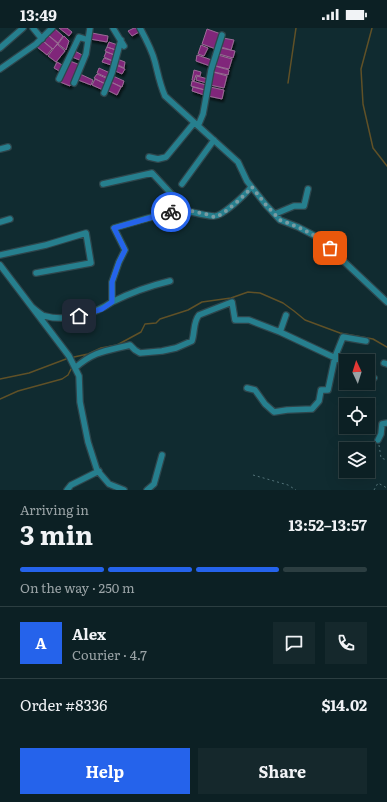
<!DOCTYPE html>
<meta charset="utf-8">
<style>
body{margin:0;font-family:Literata,serif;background:#15282c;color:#f1f3f6;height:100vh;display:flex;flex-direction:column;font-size:15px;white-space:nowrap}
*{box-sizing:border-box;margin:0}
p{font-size:13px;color:#9aa3a6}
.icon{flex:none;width:22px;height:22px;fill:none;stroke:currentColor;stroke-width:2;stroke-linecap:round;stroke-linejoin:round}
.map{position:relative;height:462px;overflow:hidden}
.drawer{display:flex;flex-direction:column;background:#0c2024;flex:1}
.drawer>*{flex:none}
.needle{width:26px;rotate:356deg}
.tools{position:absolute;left:339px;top:326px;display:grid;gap:8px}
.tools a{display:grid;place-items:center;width:36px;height:36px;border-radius:0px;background:#0c2024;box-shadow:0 4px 16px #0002,0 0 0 1px #2c3e41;font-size:20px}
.pin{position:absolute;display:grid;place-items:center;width:34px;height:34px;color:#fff;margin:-17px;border-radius:8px;box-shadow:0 2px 6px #0006}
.courier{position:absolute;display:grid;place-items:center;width:40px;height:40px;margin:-20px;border:3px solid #2563eb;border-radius:50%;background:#fff;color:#222;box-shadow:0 1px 5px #0007}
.overview em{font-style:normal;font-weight:700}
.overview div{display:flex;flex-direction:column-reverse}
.overview{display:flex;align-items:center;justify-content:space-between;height:68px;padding:0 20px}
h1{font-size:26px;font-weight:700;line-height:30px}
.bar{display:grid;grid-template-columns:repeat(4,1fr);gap:6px 4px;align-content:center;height:48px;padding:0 20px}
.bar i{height:5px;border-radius:3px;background:#2c3e41}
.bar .active{background:#2563eb}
.bar p{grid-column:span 4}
.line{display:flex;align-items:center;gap:10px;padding:0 20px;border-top:1px solid #2c3e41}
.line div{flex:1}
.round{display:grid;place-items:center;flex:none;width:42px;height:42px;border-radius:0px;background:#15282c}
.button{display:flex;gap:8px;margin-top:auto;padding:8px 20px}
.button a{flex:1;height:46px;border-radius:0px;background:#2563eb;color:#fff;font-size:16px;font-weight:700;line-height:46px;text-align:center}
.button a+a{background:#15282c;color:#f1f3f6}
.status{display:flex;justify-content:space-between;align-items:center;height:28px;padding:0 20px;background:#0c2024;direction:ltr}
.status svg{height:11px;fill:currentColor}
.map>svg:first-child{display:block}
</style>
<div class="status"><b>13:49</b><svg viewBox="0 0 49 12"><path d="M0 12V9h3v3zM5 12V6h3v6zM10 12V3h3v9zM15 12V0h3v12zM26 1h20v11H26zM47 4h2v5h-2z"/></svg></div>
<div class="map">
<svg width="387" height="462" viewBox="0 0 387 462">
<defs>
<filter id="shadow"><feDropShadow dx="1.5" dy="3" stdDeviation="1" flood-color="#0009"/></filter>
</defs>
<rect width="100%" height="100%" fill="#102b30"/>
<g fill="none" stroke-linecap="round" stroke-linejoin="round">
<path stroke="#605127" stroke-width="1.5" d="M372,0L361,41L363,76L373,120L387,138
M288,55L296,0
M74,329L88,326L101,320L117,317L141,304L145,296L156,295L160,291L188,282L202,274L231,270L248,264L260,265L283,275L294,283L305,292L340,305L373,311L387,319
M80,332L86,327
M0,351L29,345L66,331
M0,371L18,363L62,351L68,347L71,341"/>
</g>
<path fill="#80277a" stroke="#9b6b96" filter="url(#shadow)" d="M54,0L63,8L58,15L48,7Z
M59,0H67L72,4L69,8Z
M134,0H137L139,4L132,8L128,3Z
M207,1L221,6L216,21L202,16Z
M92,5L108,8L107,14L90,11Z
M48,7L58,16L53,21L43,13Z
M64,8L69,13L66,22L58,16Z
M223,10L234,12L231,22L221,19Z
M43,13L52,21L47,27L37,19Z
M109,14L118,17L116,22L107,19Z
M57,16L65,23L56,34L48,28Z
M201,17L208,20L204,28L198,26Z
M107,19L116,22L114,27L105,23Z
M221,20L235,23L233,30L219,26Z
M75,23L84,28L82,33L72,29Z
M106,24L115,27L113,33L104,29Z
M197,27L212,32L210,38L196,33Z
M218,27L232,31L229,41L216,38Z
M104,30L113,33L111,37L102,34Z
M117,31L125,34L124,40L116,36Z
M70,33L80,37L70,58L60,54Z
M57,34L64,38L61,44L54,40Z
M116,37L125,41L122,46L113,42Z
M215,38L229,42L228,47L214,44Z
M99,40L110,45L108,50L97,45Z
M194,42L201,44L200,48L196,47L194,53L192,52Z
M213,44L227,48L224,60L210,57Z
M80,46L93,52L91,57L78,52Z
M97,46L108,51L105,56L94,50Z
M113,48L124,53L122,59L111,54Z
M197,48L208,51L207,55L196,52Z
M95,51L106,56L103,62L92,57Z
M192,53L206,57L205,62L191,58Z
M111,54L121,59L117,67L107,62Z
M193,59L205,62L204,67L192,63Z
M210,59L224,62L222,71L208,68Z"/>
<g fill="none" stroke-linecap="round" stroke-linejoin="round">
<g stroke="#2e464c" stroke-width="8">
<path id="minor" d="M33,0L42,11
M113,0L124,18
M140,0C146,11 152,22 155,34C158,46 160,57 165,68L238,134L247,153L266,177L280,192L298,199L319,210L387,274
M0,20L23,0
M0,41L36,16L52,0
M59,51L79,9L88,12
M74,55L86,26L90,0
M104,65L112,45L121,12
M198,98L203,86L211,42L222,7
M0,121L8,119
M149,129L158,131L166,129L194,95
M103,156L152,145L177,172L179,182
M182,156L214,112
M275,186L294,178H304L308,161
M0,194L10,191
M0,227L46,217L86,205L91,235L36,245
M0,237L69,328L79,348L80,374L88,414L97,442L109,456L124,462
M112,274C132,264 149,258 170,253
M32,279C36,282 41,287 45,288C66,294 95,286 112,274V254L119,234L125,222L114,200L176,182C189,182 200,187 213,188C221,190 246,166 251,159
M280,304L346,335
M384,335L387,336
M75,340C94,323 106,323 130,317L135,322L140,325L162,323L176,320L192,313C195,304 193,294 199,287L232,274L235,292H249L280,304L286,287
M368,347L374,350
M247,360L255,362L265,376L274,384L287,382L312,381L319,373L321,362H328L335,329L343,309L366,313
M378,412L381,406L382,396L387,395
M67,462L71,457L99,443
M147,462L154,456L162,427"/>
</g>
<path stroke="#54747a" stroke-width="1" stroke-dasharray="2 3" stroke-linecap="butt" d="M379,417L381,430L387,432
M253,447L288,457L296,462
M374,462L378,455L387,460"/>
<use href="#minor" stroke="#267f8e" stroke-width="5.5"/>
</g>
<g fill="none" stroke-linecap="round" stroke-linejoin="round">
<path stroke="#799ca3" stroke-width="4" stroke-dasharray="0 7.2" d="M171,184C183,180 194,184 206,186C208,187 212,189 215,189C223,188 246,166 252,159L266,177L280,192L298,199L319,210L330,220"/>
<path stroke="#2563eb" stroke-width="5" d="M79,288L102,281L112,274V254L119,234L125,222L114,200L171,184"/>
</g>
</svg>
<div class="tools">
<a><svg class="needle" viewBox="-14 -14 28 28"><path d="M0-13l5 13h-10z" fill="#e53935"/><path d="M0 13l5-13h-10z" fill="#9aa3a6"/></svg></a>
<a><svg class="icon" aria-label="locate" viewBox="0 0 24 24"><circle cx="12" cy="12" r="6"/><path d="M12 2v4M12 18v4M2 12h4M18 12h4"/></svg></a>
<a><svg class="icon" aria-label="layers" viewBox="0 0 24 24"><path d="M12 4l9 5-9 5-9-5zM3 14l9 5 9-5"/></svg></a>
</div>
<div class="pin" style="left:330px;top:220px;background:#ea580c"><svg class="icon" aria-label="bag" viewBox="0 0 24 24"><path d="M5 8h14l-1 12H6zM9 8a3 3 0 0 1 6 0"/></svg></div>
<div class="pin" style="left:79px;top:288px;background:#1f2937"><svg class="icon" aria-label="home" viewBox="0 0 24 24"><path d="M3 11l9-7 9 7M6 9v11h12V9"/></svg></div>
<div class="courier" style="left:171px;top:184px"><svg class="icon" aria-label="bike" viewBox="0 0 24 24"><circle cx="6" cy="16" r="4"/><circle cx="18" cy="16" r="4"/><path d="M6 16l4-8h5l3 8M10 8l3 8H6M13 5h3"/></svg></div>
</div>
<section class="drawer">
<div class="overview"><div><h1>3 min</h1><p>Arriving in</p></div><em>13:52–13:57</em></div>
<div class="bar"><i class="active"></i><i class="active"></i><i class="active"></i><i></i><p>On the way · 250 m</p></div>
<div class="line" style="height:72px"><b class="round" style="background:#2563eb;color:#fff">A</b><div><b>Alex</b><p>Courier · 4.7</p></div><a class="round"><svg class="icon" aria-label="chat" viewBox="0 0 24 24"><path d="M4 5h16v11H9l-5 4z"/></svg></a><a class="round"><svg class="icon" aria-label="phone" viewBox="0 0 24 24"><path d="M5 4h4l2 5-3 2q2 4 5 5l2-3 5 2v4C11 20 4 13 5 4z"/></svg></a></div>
<div class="line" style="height:52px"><div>Order #8336</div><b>$14.02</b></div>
<div class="button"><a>Help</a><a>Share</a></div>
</section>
